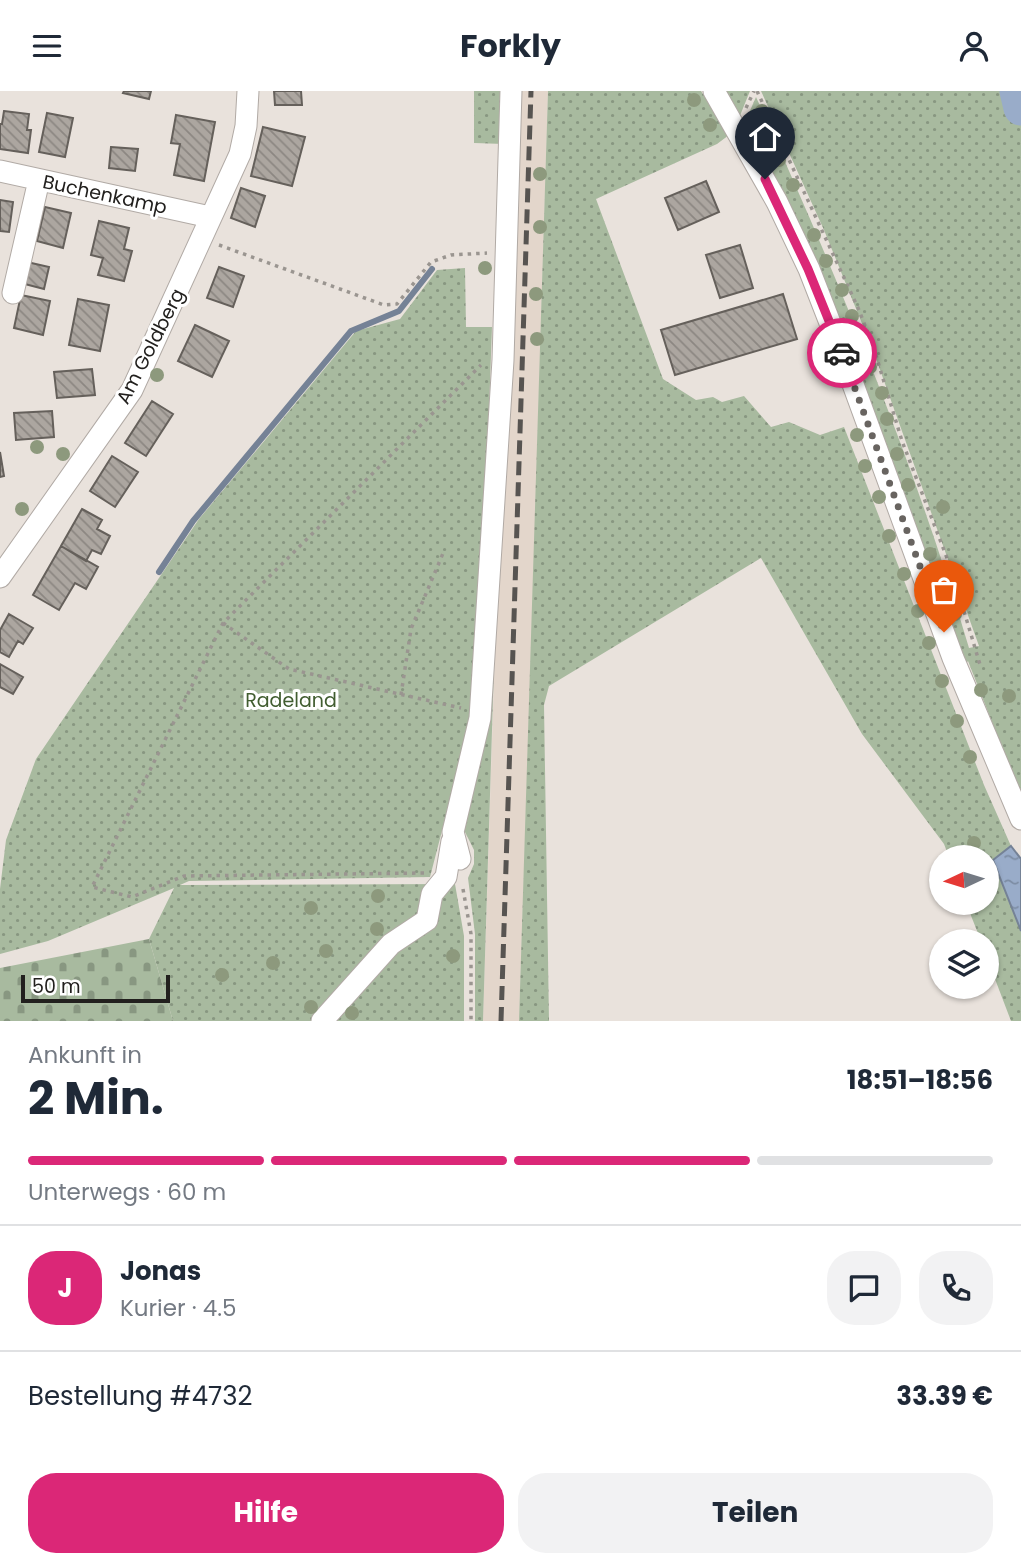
<!DOCTYPE html>
<html lang="de">
<meta charset="utf-8">
<style>
body{margin:0;font-family:Poppins,sans-serif;background:#f2f2f3;color:#1f2937;height:100vh;display:flex;flex-direction:column;font-size:26px;white-space:nowrap}
*{box-sizing:border-box;margin:0}
p{font-size:23px;color:#747a83}
.icon{flex:none;width:38px;height:38px;fill:none;stroke:currentColor;stroke-width:2;stroke-linecap:round;stroke-linejoin:round}
.map{position:relative;height:930px;overflow:hidden}
.panel{display:flex;flex-direction:column;background:#fff;flex:1}
.panel>*{flex:none}
.needle{width:46px;rotate:266deg}
.buttons{position:absolute;left:929px;top:754px;display:grid;gap:14px}
.buttons a{display:grid;place-items:center;width:70px;height:70px;border-radius:50%;background:#fff;box-shadow:0 2px 5px #0004;font-size:35px}
.scale{position:absolute;left:21px;bottom:18px;width:149px;box-sizing:border-box;padding-left:7px;border:4px solid #22201e;border-top:0;font-size:19px;line-height:24px;white-space:nowrap;color:#22201e;-webkit-text-stroke:5px #fff;paint-order:stroke}
.pin{position:absolute;display:grid;place-items:center;width:60px;height:60px;color:#fff;margin:-72px -30px;border-radius:50% 50% 50% 0;rotate:-45deg;box-shadow:0 0 7px #0007}
.pin .icon{rotate:45deg}
.courier{position:absolute;display:grid;place-items:center;width:70px;height:70px;margin:-35px;border:5px solid #db2777;border-radius:50%;background:#fff;color:#222;box-shadow:0 2px 9px #0007}
.summary em{font-style:normal;font-weight:700}
.summary div{display:flex;flex-direction:column-reverse}
.summary{display:flex;align-items:center;justify-content:space-between;height:119px;padding:0 28px}
h1{font-size:46px;font-weight:700;line-height:52px}
.bar{display:grid;grid-template-columns:repeat(4,1fr);gap:10px 7px;align-content:center;height:84px;padding:0 28px}
.bar i{height:9px;border-radius:5px;background:#e0e1e3}
.bar .active{background:#db2777}
.bar p{grid-column:span 4}
.line{display:flex;align-items:center;gap:18px;padding:0 28px;border-top:2px solid #e0e1e3}
.line div{flex:1}
.round{display:grid;place-items:center;flex:none;width:74px;height:74px;border-radius:28px;background:#f2f2f3}
.primary-button{display:flex;gap:14px;margin-top:auto;padding:14px 28px}
.primary-button a{flex:1;height:80px;border-radius:28px;background:#db2777;color:#fff;font-size:28px;font-weight:700;line-height:80px;text-align:center}
.primary-button a+a{background:#f2f2f3;color:#1f2937}
header{display:flex;justify-content:space-between;align-items:center;height:91px;padding:0 28px;background:#fff;font-size:32px;font-weight:700}
.map>svg:first-child{display:block}
</style>
<header><svg class="icon" aria-label="menu" viewBox="0 0 24 24"><path d="M4 6h16M4 12h16M4 18h16"/></svg>Forkly<svg class="icon" aria-label="person" viewBox="0 0 24 24"><circle cx="12" cy="8" r="4"/><path d="M4 21q1-7 8-7t8 7"/></svg></header>
<div class="map">
<svg width="1021" height="930" viewBox="0 0 1021 930">
<defs>
<pattern id="grass-dots" width="8" height="8" patternUnits="userSpaceOnUse" patternTransform="scale(1.75)"><rect width="8" height="8" fill="#a8ba9f"/><path d="M2 2h.1M6 6h.1" fill="none" stroke="#889781" stroke-width="1.8" stroke-linecap="round"/></pattern>
<pattern id="cemetery-stones" width="16" height="16" patternUnits="userSpaceOnUse" patternTransform="scale(1.75)"><rect width="16" height="16" fill="#a8ba9f"/><path d="M2 7V4a2 2 0 0 1 4 0v3zM10 15v-3a2 2 0 0 1 4 0v3z" fill="#889781"/></pattern>
<pattern id="water-ripples" width="26" height="14" patternUnits="userSpaceOnUse" patternTransform="scale(1.75)"><rect width="26" height="14" fill="#99acc9"/><path d="M2 4q2-2 4 0t4 0M15 11q2-2 4 0t4 0" fill="none" stroke="#7c8ca3"/></pattern>
<pattern id="building-back-hatch" width="6" height="6" patternUnits="userSpaceOnUse" patternTransform="scale(1.75)"><rect width="6" height="6" fill="#aca6a0"/><path d="M-1 5l2 2M0 0l6 6M5-1l2 2" fill="none" stroke="#8c8782"/></pattern>
</defs>
<rect width="100%" height="100%" fill="#e9e2dc"/>
<path fill="#e3d6cb" d="M513,0H548L530,597L519,930H483Z"/>
<path fill="url(#grass-dots)" d="M474,0H505L504,53L474,52Z
M548,0H701L729,44L717,53L596,108L663,288L696,309L713,306L722,311L744,305L771,336L789,331L820,344L844,336L984,694L1011,755L993,769L1021,840V930H1011L987,867V850H981L966,812H987V766H949L944,753L862,643L761,467L549,595L544,614L549,930H519Z
M722,0H750L739,27Z
M761,0H1021V705L968,570L965,574L747,39L749,22L756,6C837,185 913,367 969,557L979,555L874,262L824,139Z
M465,177L466,236H492L488,347L470,632L430,786L189,790L180,794L455,793L464,845V930H173L149,848L174,797L48,850L0,863V798L6,749L36,668L199,428L356,240L400,228L437,179Z
M497,478L483,930H475V843L468,787L474,773V759L462,735Z"/>
<path fill="url(#cemetery-stones)" d="M149,848L173,930H0V877Z"/>
<path fill="url(#water-ripples)" stroke="#758296" stroke-width="2" d="M1011,755L1021,768V840L993,769Z"/>
<g fill="none" stroke-linecap="round" stroke-linejoin="round">
<path stroke="#758296" stroke-width="6" d="M159,481L193,430L351,240L399,220L432,178"/>
<path stroke="#99acc9" stroke-width="35" d="M1017,0L1021,17"/>
</g>
<path fill="url(#building-back-hatch)" stroke="#65605b" stroke-width="2" d="M124,0H151L149,8L123,2Z
M274,0H301L302,14H275Z
M4,20L29,23L27,39H31L28,62L0,58V33H2Z
M47,22L73,27L65,66L39,61Z
M176,24L215,31L204,90L174,84L180,53L171,52Z
M263,36L305,46L292,95L251,85Z
M111,56L138,58L135,80L109,77Z
M706,90L719,121L678,139L665,107Z
M241,97L265,105L255,136L231,127Z
M0,109L13,111L9,141L0,140Z
M45,116L71,122L63,157L37,150Z
M99,130L129,137L124,158L132,160L124,190L98,184L103,167L91,164Z
M740,154L753,197L720,207L706,164Z
M27,171L49,176L44,198L21,192Z
M219,176L244,185L233,216L207,207Z
M783,203L797,248L675,284L661,239Z
M21,204L50,210L43,244L14,237Z
M78,208L109,214L100,260L69,254Z
M195,234L229,250L212,286L178,270Z
M92,278L95,304L57,307L54,281Z
M152,310L173,323L146,365L125,352Z
M52,320L54,346L16,349L14,322Z
M0,361L4,385L0,386Z
M112,365L138,381L115,416L90,400Z
M82,418L102,429L97,438L110,445L101,463L92,459L86,470L61,455Z
M61,455L98,476L86,498L75,492L59,519L33,504Z
M9,523L33,537L23,553L18,550L9,566L0,561V539Z
M0,573L23,586L13,603L0,596Z"/>
<g fill="none" stroke-linecap="round" stroke-linejoin="round">
<g stroke="#b1aaa5" stroke-width="23">
<path id="minor" d="M714,0L777,111L809,178L839,255L953,567L1021,728
M0,80L210,126
M13,202L39,89
M0,486L132,299L240,63L246,35L248,0
M460,768L453,741L480,627L503,269L511,0
M322,930L391,853L427,829L432,803L446,786L452,750"/>
</g>
<path stroke="#9a9590" stroke-width="3.5" stroke-dasharray="3.5 5" stroke-linecap="butt" d="M757,0L859,219L874,258L902,350L952,480L981,577
M746,17L754,0
M219,154L384,214L397,213L431,171L451,164L487,162
M223,532L289,578L461,617
M401,604L411,538L444,460
M424,782L184,785L132,806L92,796L223,532L481,274
M463,798L471,843V930"/>
<use href="#minor" stroke="#fff" stroke-width="21"/>
<path stroke="#575451" stroke-width="5" stroke-dasharray="14 7" stroke-linecap="butt" d="M501,930L531,0"/>
</g>
<g fill="#8d997d">
<circle cx="694" cy="9" r="7"/>
<circle cx="762" cy="20" r="7"/>
<circle cx="710" cy="34" r="7"/>
<circle cx="770" cy="44" r="7"/>
<circle cx="779" cy="69" r="7"/>
<circle cx="540" cy="83" r="7"/>
<circle cx="793" cy="94" r="7"/>
<circle cx="540" cy="136" r="7"/>
<circle cx="814" cy="144" r="7"/>
<circle cx="826" cy="170" r="7"/>
<circle cx="485" cy="177" r="7"/>
<circle cx="842" cy="199" r="7"/>
<circle cx="536" cy="203" r="7"/>
<circle cx="852" cy="225" r="7"/>
<circle cx="537" cy="248" r="7"/>
<circle cx="863" cy="251" r="7"/>
<circle cx="870" cy="276" r="7"/>
<circle cx="157" cy="284" r="7"/>
<circle cx="882" cy="302" r="7"/>
<circle cx="887" cy="328" r="7"/>
<circle cx="857" cy="344" r="7"/>
<circle cx="37" cy="356" r="7"/>
<circle cx="63" cy="363" r="7"/>
<circle cx="897" cy="363" r="7"/>
<circle cx="865" cy="375" r="7"/>
<circle cx="908" cy="394" r="7"/>
<circle cx="879" cy="406" r="7"/>
<circle cx="943" cy="416" r="7"/>
<circle cx="22" cy="418" r="7"/>
<circle cx="889" cy="445" r="7"/>
<circle cx="930" cy="463" r="7"/>
<circle cx="904" cy="483" r="7"/>
<circle cx="918" cy="520" r="7"/>
<circle cx="955" cy="523" r="7"/>
<circle cx="929" cy="552" r="7"/>
<circle cx="942" cy="590" r="7"/>
<circle cx="981" cy="599" r="7"/>
<circle cx="1009" cy="605" r="7"/>
<circle cx="957" cy="630" r="7"/>
<circle cx="970" cy="666" r="7"/>
<circle cx="974" cy="752" r="7"/>
<circle cx="378" cy="805" r="7"/>
<circle cx="311" cy="817" r="7"/>
<circle cx="377" cy="838" r="7"/>
<circle cx="326" cy="860" r="7"/>
<circle cx="453" cy="865" r="7"/>
<circle cx="273" cy="872" r="7"/>
<circle cx="222" cy="884" r="7"/>
<circle cx="311" cy="916" r="7"/>
<circle cx="352" cy="922" r="7"/>
</g>
<g fill="none" stroke-linecap="round" stroke-linejoin="round">
<path stroke="#686460" stroke-width="7" stroke-dasharray="0 12.6" d="M842,262L944,541"/>
<path stroke="#db2777" stroke-width="9" d="M765,88L808,178L842,262"/>
</g>
<g text-anchor="middle" stroke-width="6" stroke-linejoin="round" paint-order="stroke">
<g font-size="19" fill="#22201e" stroke="#fff">
<text transform="translate(105 103) rotate(12)" y="7">Buchenkamp</text>
<text transform="translate(150 255) rotate(-63)" y="7">Am Goldberg</text>
</g>
<g font-size="19" fill="#415d30" stroke="#fff">
<text x="291" y="616">Radeland</text>
</g>
</g>
</svg>
<div class="buttons">
<a><svg class="needle" viewBox="-14 -14 28 28"><path d="M0-13l5 13h-10z" fill="#e53935"/><path d="M0 13l5-13h-10z" fill="#747a83"/></svg></a>
<a><svg class="icon" aria-label="layers" viewBox="0 0 24 24"><path d="M12 4l9 5-9 5-9-5zM3 14l9 5 9-5"/></svg></a>
</div>
<div class="scale">50 m</div>
<div class="pin" style="left:944px;top:541px;background:#ea580c"><svg class="icon" aria-label="bag" viewBox="0 0 24 24"><path d="M5 8h14l-1 12H6zM9 8a3 3 0 0 1 6 0"/></svg></div>
<div class="pin" style="left:765px;top:88px;background:#1f2937"><svg class="icon" aria-label="home" viewBox="0 0 24 24"><path d="M3 11l9-7 9 7M6 9v11h12V9"/></svg></div>
<div class="courier" style="left:842px;top:262px"><svg class="icon" aria-label="car" viewBox="0 0 24 24"><path d="M5 17H2v-5l4-1 3-4h7l3 4 3 1v5h-3M9 17h6M6 11h13"/><circle cx="7" cy="17" r="2"/><circle cx="17" cy="17" r="2"/></svg></div>
</div>
<section class="panel">
<div class="summary"><div><h1>2 Min.</h1><p>Ankunft in</p></div><em>18:51–18:56</em></div>
<div class="bar"><i class="active"></i><i class="active"></i><i class="active"></i><i></i><p>Unterwegs · 60 m</p></div>
<div class="line" style="height:126px"><b class="round" style="background:#db2777;color:#fff">J</b><div><b>Jonas</b><p>Kurier · 4.5</p></div><a class="round"><svg class="icon" aria-label="chat" viewBox="0 0 24 24"><path d="M4 5h16v11H9l-5 4z"/></svg></a><a class="round"><svg class="icon" aria-label="phone" viewBox="0 0 24 24"><path d="M5 4h4l2 5-3 2q2 4 5 5l2-3 5 2v4C11 20 4 13 5 4z"/></svg></a></div>
<div class="line" style="height:91px"><div>Bestellung #4732</div><b>33.39 €</b></div>
<div class="primary-button"><a>Hilfe</a><a>Teilen</a></div>
</section>
